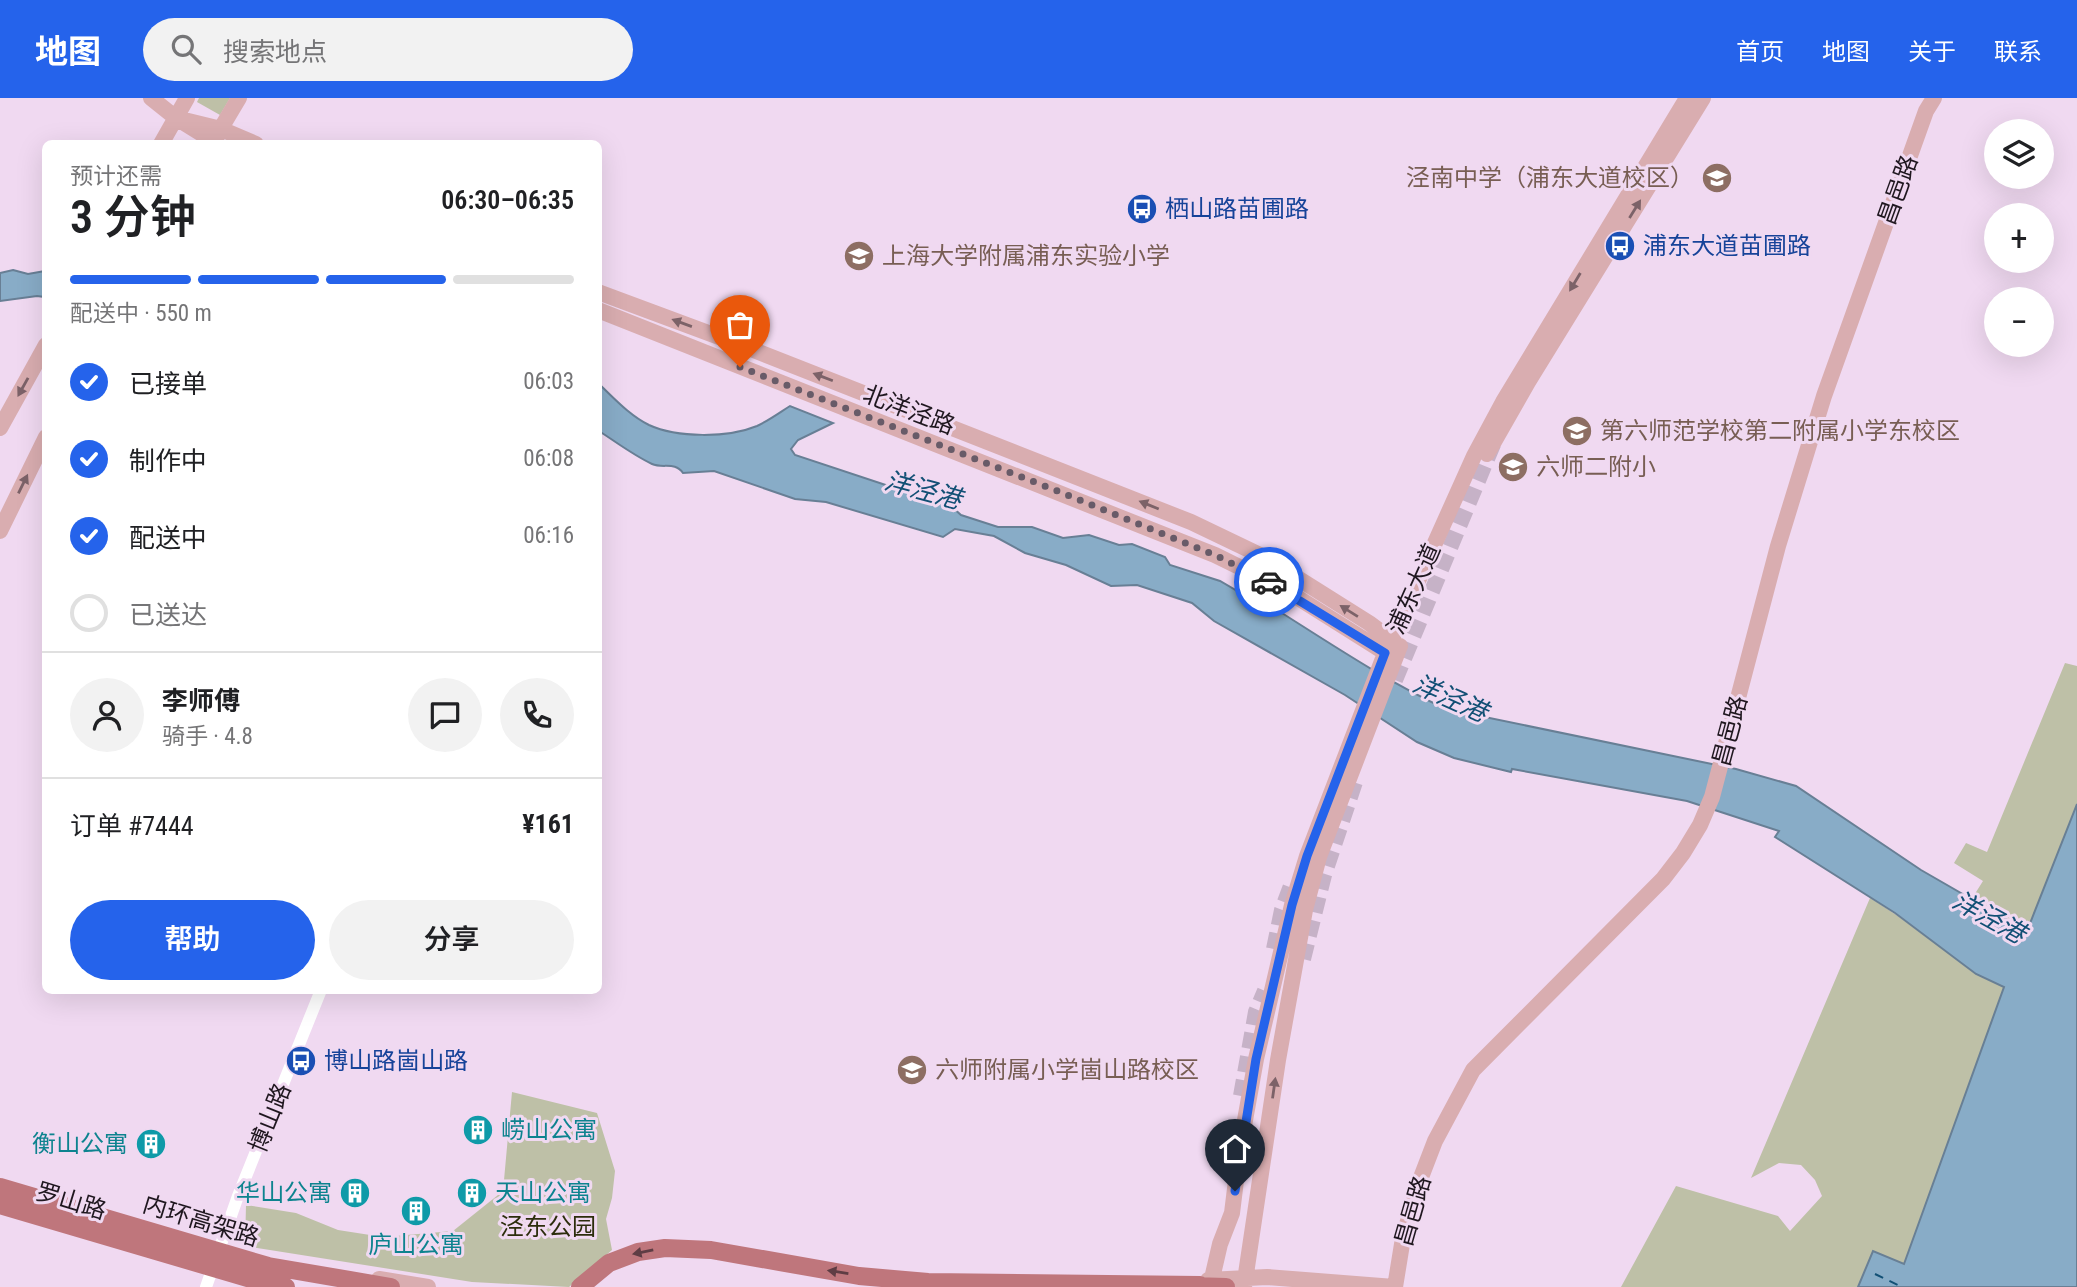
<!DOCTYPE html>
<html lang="zh">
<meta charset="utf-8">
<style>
body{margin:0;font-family:"Roboto Condensed","Noto Sans SC",sans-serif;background:#f2f2f2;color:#202124;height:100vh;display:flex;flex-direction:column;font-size:26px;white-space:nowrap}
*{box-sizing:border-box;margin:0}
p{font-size:23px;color:#757577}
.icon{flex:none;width:38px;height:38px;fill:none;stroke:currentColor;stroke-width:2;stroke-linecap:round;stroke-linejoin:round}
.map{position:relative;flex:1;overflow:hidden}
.drawer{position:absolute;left:42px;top:42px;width:560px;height:854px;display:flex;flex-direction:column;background:#fff;border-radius:10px;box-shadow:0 7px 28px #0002}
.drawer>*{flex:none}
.tools{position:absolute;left:1984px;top:21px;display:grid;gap:14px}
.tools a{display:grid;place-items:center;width:70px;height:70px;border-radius:50%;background:#fff;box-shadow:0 7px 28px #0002;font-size:35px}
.pin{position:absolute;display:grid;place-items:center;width:60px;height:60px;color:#fff;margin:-72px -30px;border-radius:50% 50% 50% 0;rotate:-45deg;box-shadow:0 0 7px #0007}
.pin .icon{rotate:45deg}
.courier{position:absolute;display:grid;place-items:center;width:70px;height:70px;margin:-35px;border:5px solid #2563eb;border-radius:50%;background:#fff;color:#222;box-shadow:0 2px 9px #0007}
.head em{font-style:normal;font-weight:600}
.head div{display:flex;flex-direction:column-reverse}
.head{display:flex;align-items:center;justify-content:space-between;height:119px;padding:0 28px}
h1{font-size:46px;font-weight:600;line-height:52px}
.bar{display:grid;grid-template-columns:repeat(4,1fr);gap:10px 7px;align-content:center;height:84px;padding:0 28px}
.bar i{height:9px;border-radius:5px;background:#e0e0e0}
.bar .on{background:#2563eb}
.bar p{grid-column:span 4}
.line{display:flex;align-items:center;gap:18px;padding:0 28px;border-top:2px solid #e0e0e0}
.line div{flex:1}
.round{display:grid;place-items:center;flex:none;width:74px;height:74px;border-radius:37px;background:#f2f2f2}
ol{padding:0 28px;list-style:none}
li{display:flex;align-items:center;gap:21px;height:77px}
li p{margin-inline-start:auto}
li .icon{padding:7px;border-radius:50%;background:#2563eb;color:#fff;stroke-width:4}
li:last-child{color:#757577}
li i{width:38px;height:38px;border:4px solid #e0e0e0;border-radius:50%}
.cta{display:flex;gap:14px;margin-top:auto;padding:14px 28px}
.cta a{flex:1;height:80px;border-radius:42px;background:#2563eb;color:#fff;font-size:28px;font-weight:600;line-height:80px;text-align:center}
.cta a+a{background:#f2f2f2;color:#202124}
header{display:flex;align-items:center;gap:42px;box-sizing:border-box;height:98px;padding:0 35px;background:#2563eb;color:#fff}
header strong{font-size:33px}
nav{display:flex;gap:38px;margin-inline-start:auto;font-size:24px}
.search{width:490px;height:63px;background:#f2f2f2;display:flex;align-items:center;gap:18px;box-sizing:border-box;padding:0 24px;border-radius:38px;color:#757577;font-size:26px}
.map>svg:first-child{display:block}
</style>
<header>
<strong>地图</strong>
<div class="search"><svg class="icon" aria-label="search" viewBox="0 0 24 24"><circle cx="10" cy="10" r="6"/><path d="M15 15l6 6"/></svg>搜索地点</div>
<nav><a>首页</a><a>地图</a><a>关于</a><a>联系</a></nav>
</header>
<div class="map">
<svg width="2077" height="1189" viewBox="0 0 2077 1189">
<rect width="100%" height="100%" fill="#f0d9f1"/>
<path fill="#bec0a7" d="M199,0H230L220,17L197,4Z
M2065,565L2077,568V706L2028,834L1971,802L1983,783L1954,765L1966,745L1987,754Z
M1870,800C1916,827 1955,866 2005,889L1904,1166L1873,1153L1858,1189H1621L1676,1088L1778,1118L1790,1133L1822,1098L1815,1082L1801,1067L1779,1065L1751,1080Z
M512,994L597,1015L615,1073L612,1100L606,1121L612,1152L569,1189L472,1184L245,1148L246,1107L296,1115L338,1132L383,1139L453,1133L503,1093Z"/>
<path fill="#88acc7" stroke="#687f95" stroke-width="2" d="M13,172L28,176L45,173V199L37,198L0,203V175Z
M598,285C614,300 629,317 649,327C677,340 728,340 757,328C768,323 779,315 790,308L833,325L798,342L791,351L795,357L952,409L961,417L998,429H1032L1063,440L1089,437L1119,447L1132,446L1165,459L1170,467L1220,483L1268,511L1274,510C1331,546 1386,583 1446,611L1736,671L1796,688L1921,772L2027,833L2077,706V1189H1858L1873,1153L1904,1166L2004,889L1976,876L1895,815L1775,739L1779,733L1687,703L1512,671L1511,674L1454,660L1417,644L1345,597L1214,523L1192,505L1137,487L1111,488L1066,467L1025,455L994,438L955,431L943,439L826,404L795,401L714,373L683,375C675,363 663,371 652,366C633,357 616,344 599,333Z"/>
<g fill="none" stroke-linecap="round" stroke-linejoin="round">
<path stroke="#125075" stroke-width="2" stroke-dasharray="9 7" stroke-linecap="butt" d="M1875,1176L1902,1189"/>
<path stroke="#c6b2c7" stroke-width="16" stroke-dasharray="16 8" stroke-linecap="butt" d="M1395,582L1494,344
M1274,851L1282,812L1291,788
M1303,861L1324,777L1355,684
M1241,998L1256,914L1265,893"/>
<path stroke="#fff" stroke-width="12" d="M206,1189L238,1098L321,892"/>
<path stroke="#d9adb0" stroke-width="16" d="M151,0L176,20L218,46
M176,20L221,31L256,46
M217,37L239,0
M161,46L187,0
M598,194L746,249L1191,424L1264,459L1369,525L1381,534L1391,552
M598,212L1215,457L1284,491L1392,559
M0,330L46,247
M1487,356L1528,284L1703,0
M0,433L46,339
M379,1181L428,1189
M1208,1182L1267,1179L1394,1189
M1210,1189L1220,1146L1232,1115L1240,1050L1256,961L1292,807L1307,758L1382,563L1474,358L1503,304L1687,0
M1244,1189L1278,962L1305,812L1319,759L1400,548
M1395,1189L1403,1140L1420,1082L1435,1043L1473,972L1663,781L1683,755L1700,727L1712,699L1778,448L1824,298L1926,13L1934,0"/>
<path stroke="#bf767c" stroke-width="18" d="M0,1089L268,1168L391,1189
M0,1107L261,1184L286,1189
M1191,1188L1226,1189
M580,1189L609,1165L638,1154L665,1150L711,1152L859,1178L928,1184L1200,1187"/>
</g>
<defs><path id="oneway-solid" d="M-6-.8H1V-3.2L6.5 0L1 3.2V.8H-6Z" transform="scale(1.75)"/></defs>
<g fill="#7c6268">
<use href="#oneway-solid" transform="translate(1635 111) rotate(-58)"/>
<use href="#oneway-solid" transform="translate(1575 184) rotate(121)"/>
<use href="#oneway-solid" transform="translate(682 225) rotate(-160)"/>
<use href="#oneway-solid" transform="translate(823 279) rotate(-159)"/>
<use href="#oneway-solid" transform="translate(23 289) rotate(119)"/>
<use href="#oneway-solid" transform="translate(23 386) rotate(-64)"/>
<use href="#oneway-solid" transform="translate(1149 407) rotate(-158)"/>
<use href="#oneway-solid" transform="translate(1349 513) rotate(-148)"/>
<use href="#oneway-solid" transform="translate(1274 990) rotate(-82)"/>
</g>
<g fill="#5f3d44">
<use href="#oneway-solid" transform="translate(643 1154) rotate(168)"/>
<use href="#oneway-solid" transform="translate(838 1174) rotate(-171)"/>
</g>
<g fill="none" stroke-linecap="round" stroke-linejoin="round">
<path stroke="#685b68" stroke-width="7" stroke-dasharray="0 12.6" d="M740,269L1055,392L1215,457L1269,484"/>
<path stroke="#2563eb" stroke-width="9" d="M1235,1093L1256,961L1292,807L1307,758L1385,555L1269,484"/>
</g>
<defs>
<g id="school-disc" transform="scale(1.575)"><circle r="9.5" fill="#8d6e63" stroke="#f0d9f1"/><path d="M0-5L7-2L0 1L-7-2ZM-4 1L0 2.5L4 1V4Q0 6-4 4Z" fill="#fff"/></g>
<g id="bus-disc" transform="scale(1.575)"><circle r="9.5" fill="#1a4fb4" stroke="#f0d9f1"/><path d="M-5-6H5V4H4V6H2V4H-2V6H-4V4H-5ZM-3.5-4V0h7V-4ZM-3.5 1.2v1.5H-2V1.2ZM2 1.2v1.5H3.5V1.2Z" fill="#fff"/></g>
<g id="building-disc" transform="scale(1.575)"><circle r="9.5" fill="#0f9aa8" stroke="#f0d9f1"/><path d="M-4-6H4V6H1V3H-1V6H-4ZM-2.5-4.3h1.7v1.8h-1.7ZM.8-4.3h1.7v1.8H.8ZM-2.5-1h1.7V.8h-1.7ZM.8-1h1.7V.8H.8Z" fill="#fff"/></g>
</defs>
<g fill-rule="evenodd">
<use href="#school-disc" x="1717" y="80"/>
<use href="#bus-disc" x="1142" y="111"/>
<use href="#bus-disc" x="1620" y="148"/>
<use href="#school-disc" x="859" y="158"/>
<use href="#school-disc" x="1577" y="333"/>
<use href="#school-disc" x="1513" y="369"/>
<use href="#bus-disc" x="301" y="963"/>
<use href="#school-disc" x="912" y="972"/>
<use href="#building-disc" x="478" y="1032"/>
<use href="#building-disc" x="151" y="1046"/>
<use href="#building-disc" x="355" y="1095"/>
<use href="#building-disc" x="472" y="1095"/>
<use href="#building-disc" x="416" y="1113"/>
</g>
<g text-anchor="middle" stroke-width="6" stroke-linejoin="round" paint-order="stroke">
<g font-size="24" fill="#785e54" stroke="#f0d9f1" text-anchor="start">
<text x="1694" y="88" text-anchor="end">泾南中学（浦东大道校区）</text>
<text x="882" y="166">上海大学附属浦东实验小学</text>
<text x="1600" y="341">第六师范学校第二附属小学东校区</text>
<text x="1536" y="377">六师二附小</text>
<text x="935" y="980">六师附属小学崮山路校区</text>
</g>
<g font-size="24" fill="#1f171f" stroke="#f0d9f1">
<text transform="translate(1898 92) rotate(-70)" y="8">昌邑路</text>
<text transform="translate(909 312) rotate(21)" y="8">北洋泾路</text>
<text transform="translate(1414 491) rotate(-66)" y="8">浦东大道</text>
<text transform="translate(1730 633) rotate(-75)" y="8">昌邑路</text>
<text transform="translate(270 1020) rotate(-68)" y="8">博山路</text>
<text transform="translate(71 1103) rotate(17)" y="8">罗山路</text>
<text transform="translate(1413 1113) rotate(-74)" y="8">昌邑路</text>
<text transform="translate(201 1123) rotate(17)" y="8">内环高架路</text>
</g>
<g font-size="24" fill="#164399" stroke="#f0d9f1" text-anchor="start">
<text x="1165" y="119">栖山路苗圃路</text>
<text x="1643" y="156">浦东大道苗圃路</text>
<text x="324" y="971">博山路崮山路</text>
</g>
<g font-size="24" fill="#0d838f" stroke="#f0d9f1" text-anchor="start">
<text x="501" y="1040">崂山公寓</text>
<text x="128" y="1054" text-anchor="end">衡山公寓</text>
<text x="332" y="1103" text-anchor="end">华山公寓</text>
<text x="495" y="1103">天山公寓</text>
<text x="416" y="1155" text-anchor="middle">庐山公寓</text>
</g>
<g font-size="24" fill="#2c2d0c" stroke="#f0d9f1">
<text x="548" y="1137">泾东公园</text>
</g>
<g font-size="26" font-style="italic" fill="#125075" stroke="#f0d9f1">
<text transform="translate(923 392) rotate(15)" y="9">洋泾港</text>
<text transform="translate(1450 600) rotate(24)" y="9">洋泾港</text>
<text transform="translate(1989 819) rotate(29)" y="9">洋泾港</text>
</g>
</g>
</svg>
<div class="tools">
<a><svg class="icon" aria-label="layers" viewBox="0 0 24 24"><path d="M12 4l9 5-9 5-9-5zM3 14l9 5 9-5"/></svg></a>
<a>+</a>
<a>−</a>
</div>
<div class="pin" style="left:740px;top:269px;background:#ea580c"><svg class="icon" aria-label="bag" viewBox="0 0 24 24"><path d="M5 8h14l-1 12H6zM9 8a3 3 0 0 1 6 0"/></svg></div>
<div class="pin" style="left:1235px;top:1093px;background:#1f2937"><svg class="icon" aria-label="home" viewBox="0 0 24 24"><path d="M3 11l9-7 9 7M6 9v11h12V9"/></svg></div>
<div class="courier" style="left:1269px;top:484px"><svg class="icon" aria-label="car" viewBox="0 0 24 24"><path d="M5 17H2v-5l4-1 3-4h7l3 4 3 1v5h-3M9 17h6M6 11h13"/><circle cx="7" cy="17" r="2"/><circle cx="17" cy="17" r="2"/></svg></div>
<section class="drawer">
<div class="head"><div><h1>3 分钟</h1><p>预计还需</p></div><em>06:30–06:35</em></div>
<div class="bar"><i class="on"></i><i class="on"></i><i class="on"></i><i></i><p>配送中 · 550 m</p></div>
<ol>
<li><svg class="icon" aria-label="check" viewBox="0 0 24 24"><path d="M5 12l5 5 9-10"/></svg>已接单<p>06:03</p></li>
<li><svg class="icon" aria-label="check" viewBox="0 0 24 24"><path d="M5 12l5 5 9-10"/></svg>制作中<p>06:08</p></li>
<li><svg class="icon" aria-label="check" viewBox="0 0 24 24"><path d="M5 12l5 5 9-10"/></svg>配送中<p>06:16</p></li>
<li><i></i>已送达</li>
</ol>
<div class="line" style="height:126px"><a class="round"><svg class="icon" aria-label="person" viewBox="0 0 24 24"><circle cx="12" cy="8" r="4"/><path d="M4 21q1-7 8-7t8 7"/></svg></a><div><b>李师傅</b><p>骑手 · 4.8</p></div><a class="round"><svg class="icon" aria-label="chat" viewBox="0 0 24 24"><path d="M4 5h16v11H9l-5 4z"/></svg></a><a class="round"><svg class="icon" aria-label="phone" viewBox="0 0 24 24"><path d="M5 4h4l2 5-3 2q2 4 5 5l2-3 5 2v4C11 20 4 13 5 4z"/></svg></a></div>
<div class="line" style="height:91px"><div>订单 #7444</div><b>¥161</b></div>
<div class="cta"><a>帮助</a><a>分享</a></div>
</section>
</div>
